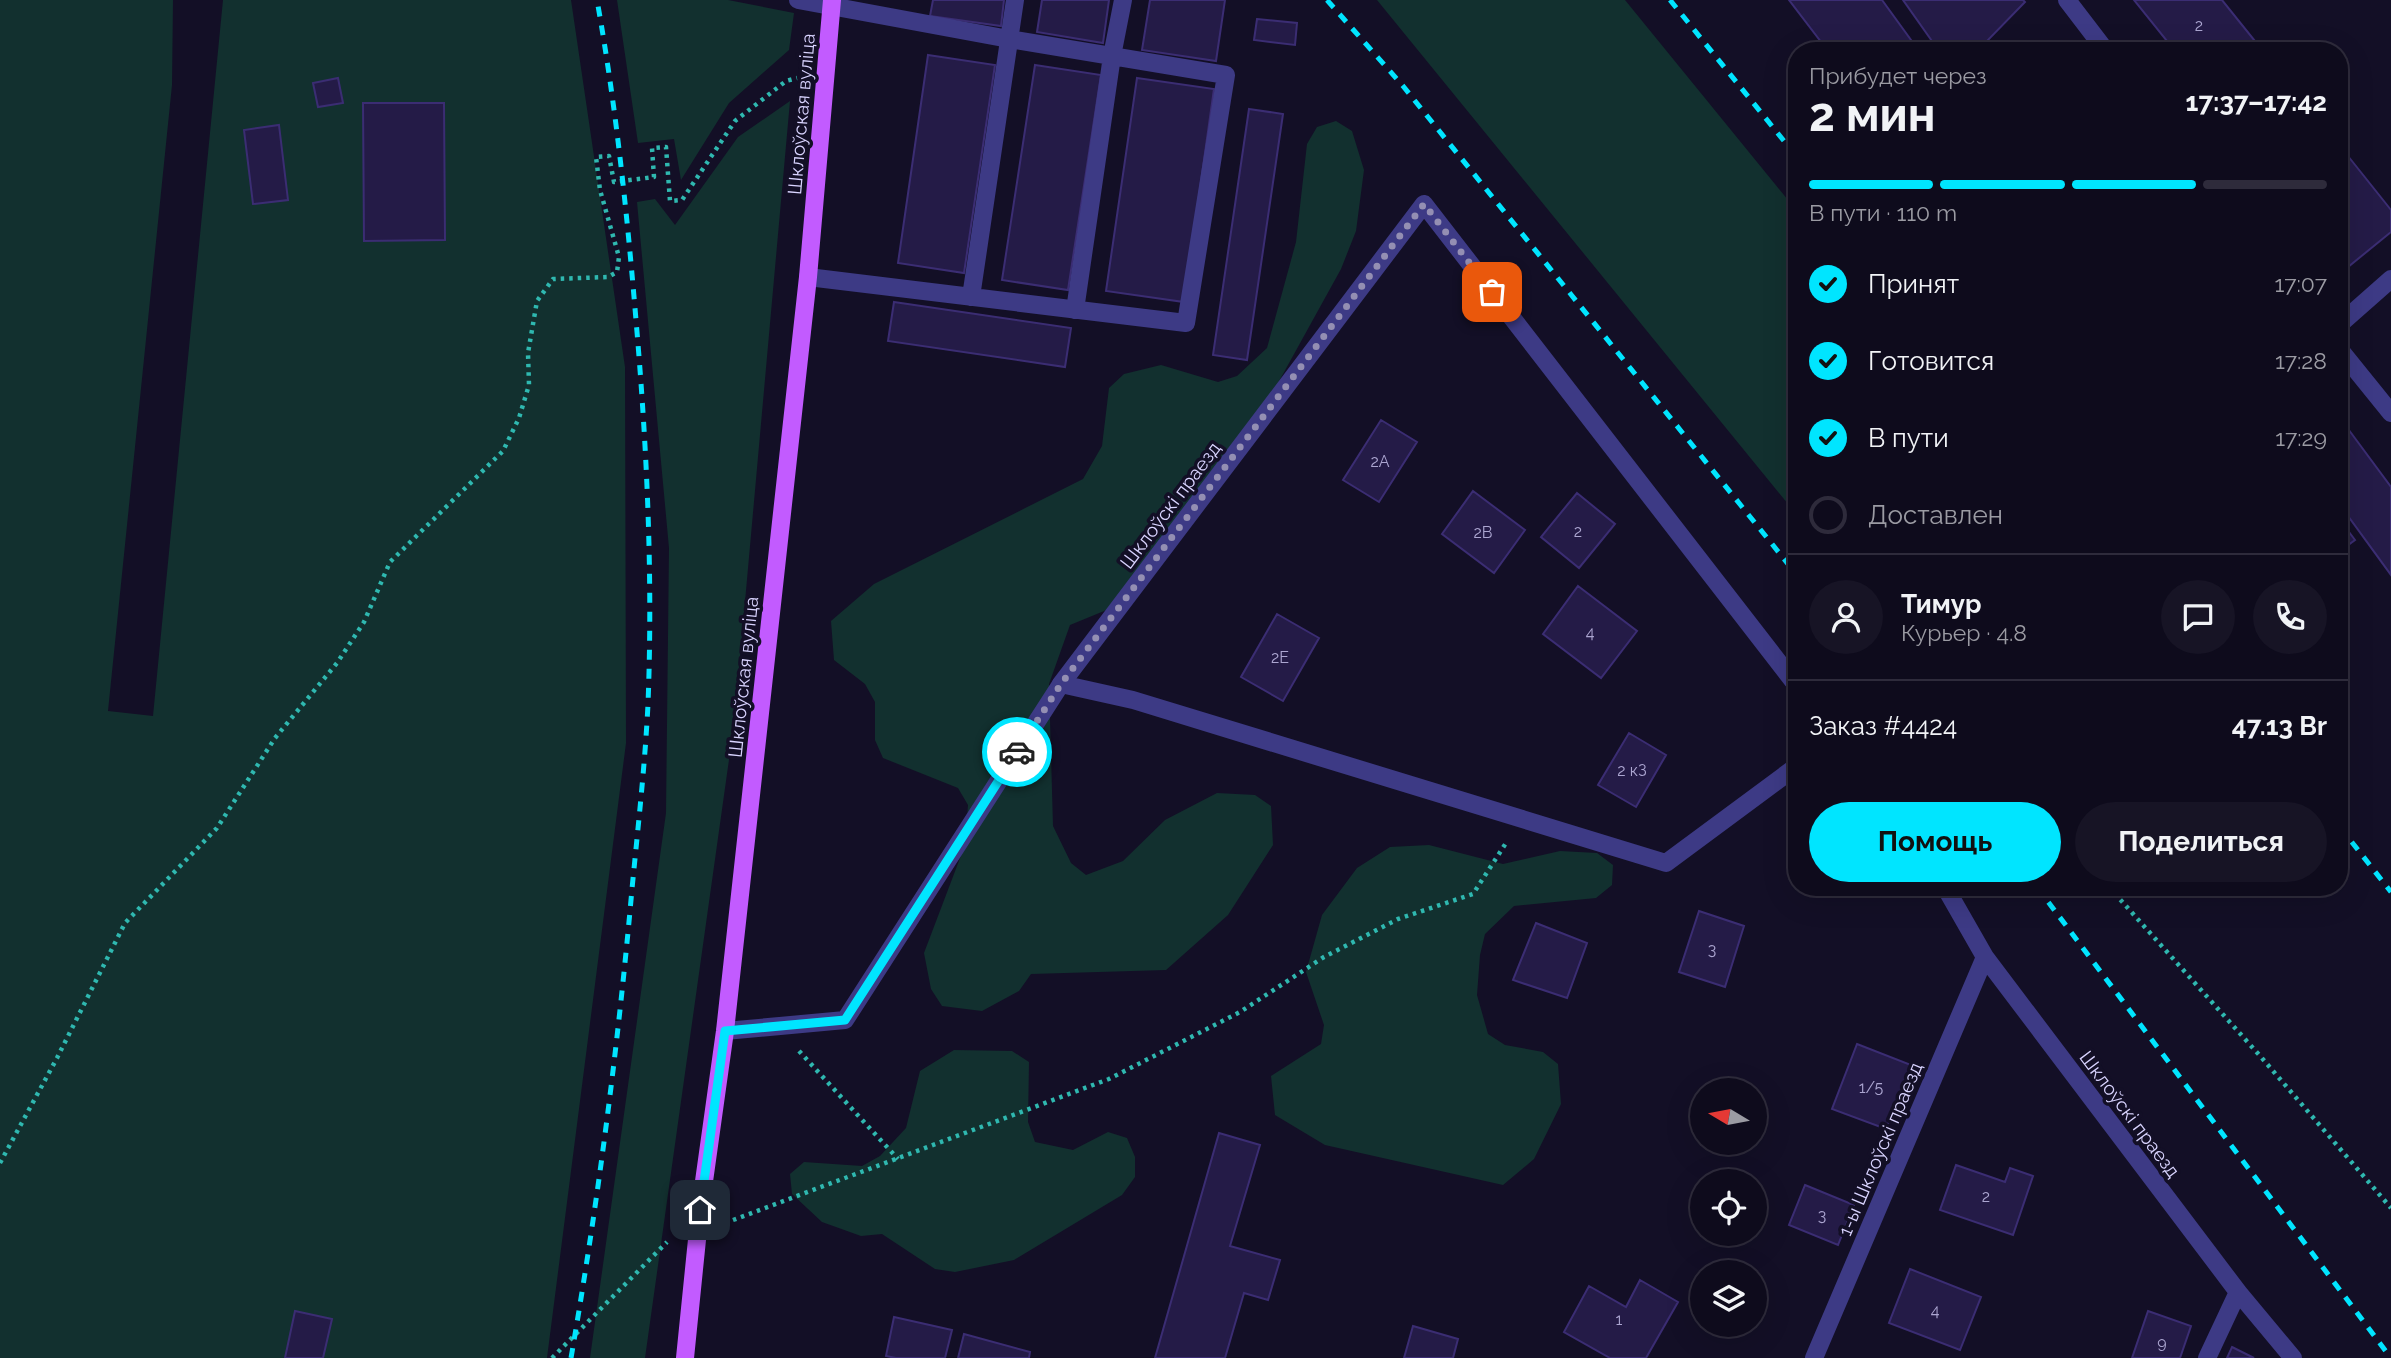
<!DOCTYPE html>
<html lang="ru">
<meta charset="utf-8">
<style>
body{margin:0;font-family:Raleway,sans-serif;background:#171425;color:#f1f3f6;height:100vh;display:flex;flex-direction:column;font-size:26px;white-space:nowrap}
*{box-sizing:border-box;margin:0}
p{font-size:23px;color:#9b9ba3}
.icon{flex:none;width:38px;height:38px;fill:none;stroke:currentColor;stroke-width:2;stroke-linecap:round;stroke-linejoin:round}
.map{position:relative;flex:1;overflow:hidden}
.side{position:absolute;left:1788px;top:42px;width:560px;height:854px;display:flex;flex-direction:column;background:#0e0b1c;border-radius:28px;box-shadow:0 7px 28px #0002,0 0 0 2px #2e2b3b}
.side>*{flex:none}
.needle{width:46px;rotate:280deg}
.controls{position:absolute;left:1690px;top:1078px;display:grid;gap:14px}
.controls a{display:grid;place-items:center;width:77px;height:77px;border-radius:50%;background:#0e0b1c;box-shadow:0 7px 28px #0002,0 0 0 2px #2e2b3b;font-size:35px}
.pin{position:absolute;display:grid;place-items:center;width:60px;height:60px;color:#fff;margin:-30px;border-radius:14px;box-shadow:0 4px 10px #0006}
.courier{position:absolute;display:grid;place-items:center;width:70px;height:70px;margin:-35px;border:5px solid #00e5ff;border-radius:50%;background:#fff;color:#222;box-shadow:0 2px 9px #0007}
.headline em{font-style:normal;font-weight:700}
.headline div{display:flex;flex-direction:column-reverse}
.headline{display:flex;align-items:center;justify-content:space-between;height:119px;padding:0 21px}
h1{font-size:46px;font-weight:700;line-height:52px}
.bar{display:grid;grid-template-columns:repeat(4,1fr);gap:10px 7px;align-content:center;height:84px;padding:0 21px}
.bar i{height:9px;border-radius:5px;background:#2e2b3b}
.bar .active{background:#00e5ff}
.bar p{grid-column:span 4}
.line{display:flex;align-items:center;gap:18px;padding:0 21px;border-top:2px solid #2e2b3b}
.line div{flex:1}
.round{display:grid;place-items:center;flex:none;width:74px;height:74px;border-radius:37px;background:#171425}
ol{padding:0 21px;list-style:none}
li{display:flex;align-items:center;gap:21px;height:77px}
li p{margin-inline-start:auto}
li .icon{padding:7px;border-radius:50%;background:#00e5ff;color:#111;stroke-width:4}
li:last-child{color:#9b9ba3}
li i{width:38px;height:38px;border:4px solid #2e2b3b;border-radius:50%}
.primary-button{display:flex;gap:14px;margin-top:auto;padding:14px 21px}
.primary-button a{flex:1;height:80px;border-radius:42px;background:#00e5ff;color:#111;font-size:28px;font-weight:700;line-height:80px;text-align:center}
.primary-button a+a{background:#171425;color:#f1f3f6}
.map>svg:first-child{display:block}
</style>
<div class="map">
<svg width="2391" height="1358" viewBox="0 0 2391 1358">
<rect width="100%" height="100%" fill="#130f26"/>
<path fill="#12302f" d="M0,0H173L172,85L108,711L153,716L223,0H571L625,367L626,743L547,1358H0Z
M617,0H728L794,13L789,50L729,103L681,180L674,139L638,143Z
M1377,0H1625L1797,211V515Z
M790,101L734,724L645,1358H590L666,813L669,548L637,202L655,199L675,225L738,137Z
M1336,121L1352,131L1364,170L1356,231L1341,269L1221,486L1109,609L1070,625L1049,684L1053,826L1071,863L1086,875L1123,861L1165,820L1217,793L1255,795L1271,806L1273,845L1228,915L1166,970L1031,974L1019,991L982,1011L942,1006L931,989L924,953L965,845L968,805L958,788L883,758L875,740V702L865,684L834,660L831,621L874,584L1083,479L1102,446L1109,388L1124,374L1161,365L1218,382L1237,376L1267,348L1296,242L1307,144L1317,127Z
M1429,845L1503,864L1560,851L1597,853L1613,865L1612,885L1596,898L1514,906L1485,934L1480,955L1477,995L1488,1034L1505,1045L1543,1052L1558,1064L1561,1104L1534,1159L1503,1185L1325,1145L1275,1115L1271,1076L1321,1044L1324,1025L1306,972L1322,915L1357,868L1390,847Z
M954,1050L1012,1051L1029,1062L1028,1122L1035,1142L1073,1150L1108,1132L1127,1138L1135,1157V1177L1122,1195L1014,1260L955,1272L935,1269L882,1234L861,1236L822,1222L792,1194L790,1174L804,1162L862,1166L880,1156L906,1128L920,1071Z"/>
<path fill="#241b47" stroke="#3b2d73" stroke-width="2" d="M933,0H1004L1001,26L930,16Z
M1042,0H1109L1103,43L1037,32Z
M1150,0H1225L1216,61L1142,50Z
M1789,0H1882L1919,51H1828Z
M1903,0H2023L2025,2L1983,45L1987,51H1939Z
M2134,0H2222L2263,51H2175Z
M1257,19L1297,23L1295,45L1254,40Z
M928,55L995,65L964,273L898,263Z
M1035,65L1101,75L1068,290L1002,280Z
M338,78L343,103L318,107L313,83Z
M1137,78L1214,89L1184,302L1106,291Z
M363,103H444L445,240L364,241Z
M1249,109L1283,114L1247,360L1213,355Z
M279,125L288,200L253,204L244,130Z
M2340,146L2391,210V232L2348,267L2340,256Z
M894,302L1071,328L1065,367L888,341Z
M2340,418L2391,487V575L2340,505Z
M1381,420L1417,442L1379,502L1343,480Z
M1473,491L1525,530L1494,573L1442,534Z
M1577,493L1615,524L1579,568L1541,537Z
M2340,520L2355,540L2340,551Z
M1578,586L1637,631L1601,678L1543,634Z
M1277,614L1319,638L1283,701L1241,677Z
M1629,733L1666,755L1636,807L1598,785Z
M1699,911L1744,926L1725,987L1679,972Z
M1536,923L1587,943L1567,998L1513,980Z
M1857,1044L1911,1065L1886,1129L1832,1109Z
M1219,1133L1260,1145L1230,1246L1280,1260L1268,1300L1244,1293L1225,1358H1155Z
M1956,1165L2005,1182L2010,1168L2033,1176L2013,1235L1940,1210Z
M1805,1185L1854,1205L1838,1245L1789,1225Z
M1910,1269L1981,1297L1960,1350L1889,1323Z
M1640,1280L1678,1302L1646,1358H1610L1564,1332L1589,1286L1626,1307Z
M295,1311L332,1319L323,1358H285Z
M2148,1311L2191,1326L2180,1358H2132Z
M894,1317L952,1330L945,1358H896L886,1356Z
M1413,1326L1458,1339L1453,1358H1404Z
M964,1334L1030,1352L1029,1358H958Z
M2232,1347L2254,1358H2227Z"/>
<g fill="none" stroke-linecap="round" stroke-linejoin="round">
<path stroke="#2fb8b0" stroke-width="4.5" stroke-dasharray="3.5 5" stroke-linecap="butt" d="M2109,887L2261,1057L2391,1208
M799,1051L898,1159
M0,1163L57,1058L125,923L217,828L275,738L337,663L364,622L390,562L503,451L519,418L529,385L528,353L537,301L553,279L608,277L617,272L619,257L600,190L596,157L609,156L614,182L654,177L652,148L666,147L670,201L682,200L735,121L786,81L797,78
M725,1223L1109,1079L1240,1012L1324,957L1398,919L1473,894L1506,843
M552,1358L667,1242"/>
<path stroke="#3d3a85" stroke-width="18" d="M798,0L1009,39L1226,75L1186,323L808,277
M2067,0L2106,51
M971,297L1015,0
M1075,310L1112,56L1123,0
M2340,350L2391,413
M725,1031L845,1020L1061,684"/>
<path stroke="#3d3a85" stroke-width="18" d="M2340,324L2391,279
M1797,686L1424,204L1061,684L1133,700L1666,863L1797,766
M1945,887L1985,957L2238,1292L2293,1358
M1814,1358L1985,957
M2207,1358L2238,1292"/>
<path stroke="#c25bff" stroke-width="18" d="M685,1358L700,1210L725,1031L808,277L832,0"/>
<path stroke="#00e5ff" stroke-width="5" stroke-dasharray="10 9" stroke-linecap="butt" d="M1327,0L1403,86L1797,575
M1670,0L1797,157
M2340,827L2391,892
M2037,887L2391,1358
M571,1358C598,1202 618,1046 632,889C638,827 645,765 648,704C653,576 647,448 636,320C627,213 616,106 597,0"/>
</g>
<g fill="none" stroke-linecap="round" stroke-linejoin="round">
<path stroke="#948fb3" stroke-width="7" stroke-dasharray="0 12.6" d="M1017,752L1061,684L1424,204L1492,292"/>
<path stroke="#00e5ff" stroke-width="9" d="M700,1210L725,1031L845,1020L1017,752"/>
</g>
<g text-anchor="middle" stroke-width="7" stroke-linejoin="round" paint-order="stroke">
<g font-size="16" fill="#aca6d1">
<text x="2199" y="31">2</text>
<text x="1380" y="467">2А</text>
<text x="1578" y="537">2</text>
<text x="1483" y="538">2В</text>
<text x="1590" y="638">4</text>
<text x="1280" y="663">2Е</text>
<text x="1632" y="776">2 кЗ</text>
<text x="1712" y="955">3</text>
<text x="1871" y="1093">1/5</text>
<text x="1986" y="1202">2</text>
<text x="1822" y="1221">3</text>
<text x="1935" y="1316">4</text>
<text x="1619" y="1325">1</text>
<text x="2162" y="1348">9</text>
</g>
<g font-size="19" fill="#d9d4ff" stroke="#130f26">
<text transform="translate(801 114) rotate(-85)" y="7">Шклоўская вуліца</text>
<text transform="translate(1170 505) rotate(-53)" y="7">Шклоўскі праезд</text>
<text transform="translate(743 677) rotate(-84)" y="7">Шклоўская вуліца</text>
<text transform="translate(2130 1114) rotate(53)" y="7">Шклоўскі праезд</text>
<text transform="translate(1880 1149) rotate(-67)" y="7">1-ы Шклоўскі праезд</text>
</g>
</g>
</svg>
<div class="controls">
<a><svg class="needle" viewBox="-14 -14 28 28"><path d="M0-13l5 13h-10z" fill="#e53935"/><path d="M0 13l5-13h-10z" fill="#9b9ba3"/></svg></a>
<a><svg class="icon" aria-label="locate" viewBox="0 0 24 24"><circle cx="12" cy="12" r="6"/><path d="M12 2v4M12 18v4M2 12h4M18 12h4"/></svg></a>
<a><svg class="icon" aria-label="layers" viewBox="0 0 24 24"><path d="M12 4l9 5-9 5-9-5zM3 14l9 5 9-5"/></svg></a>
</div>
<div class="pin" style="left:1492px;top:292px;background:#ea580c"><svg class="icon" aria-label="bag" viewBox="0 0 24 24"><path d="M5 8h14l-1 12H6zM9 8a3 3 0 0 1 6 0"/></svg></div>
<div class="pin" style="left:700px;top:1210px;background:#1f2937"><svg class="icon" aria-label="home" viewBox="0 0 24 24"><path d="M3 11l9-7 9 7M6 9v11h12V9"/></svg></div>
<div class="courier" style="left:1017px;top:752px"><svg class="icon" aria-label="car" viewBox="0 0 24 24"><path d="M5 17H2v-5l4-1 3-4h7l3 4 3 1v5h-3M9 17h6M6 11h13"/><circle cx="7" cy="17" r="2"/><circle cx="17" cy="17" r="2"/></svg></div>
<section class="side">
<div class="headline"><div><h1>2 мин</h1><p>Прибудет через</p></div><em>17:37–17:42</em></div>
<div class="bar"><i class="active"></i><i class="active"></i><i class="active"></i><i></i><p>В пути · 110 m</p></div>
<ol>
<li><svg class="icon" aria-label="check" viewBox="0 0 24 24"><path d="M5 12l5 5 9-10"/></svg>Принят<p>17:07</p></li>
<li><svg class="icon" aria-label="check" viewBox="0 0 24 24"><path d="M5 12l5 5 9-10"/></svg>Готовится<p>17:28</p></li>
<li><svg class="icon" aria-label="check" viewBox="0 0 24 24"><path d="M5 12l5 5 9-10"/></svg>В пути<p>17:29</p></li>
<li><i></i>Доставлен</li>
</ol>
<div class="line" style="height:126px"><a class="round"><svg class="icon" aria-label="person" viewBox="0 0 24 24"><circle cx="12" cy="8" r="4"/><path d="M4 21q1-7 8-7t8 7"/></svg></a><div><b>Тимур</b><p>Курьер · 4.8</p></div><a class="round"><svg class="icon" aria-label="chat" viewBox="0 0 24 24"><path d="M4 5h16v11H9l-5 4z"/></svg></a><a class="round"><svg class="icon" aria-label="phone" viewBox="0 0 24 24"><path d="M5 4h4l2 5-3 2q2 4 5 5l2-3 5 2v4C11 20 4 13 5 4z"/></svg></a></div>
<div class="line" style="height:91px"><div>Заказ #4424</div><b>47.13 Br</b></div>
<div class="primary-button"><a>Помощь</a><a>Поделиться</a></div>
</section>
</div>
